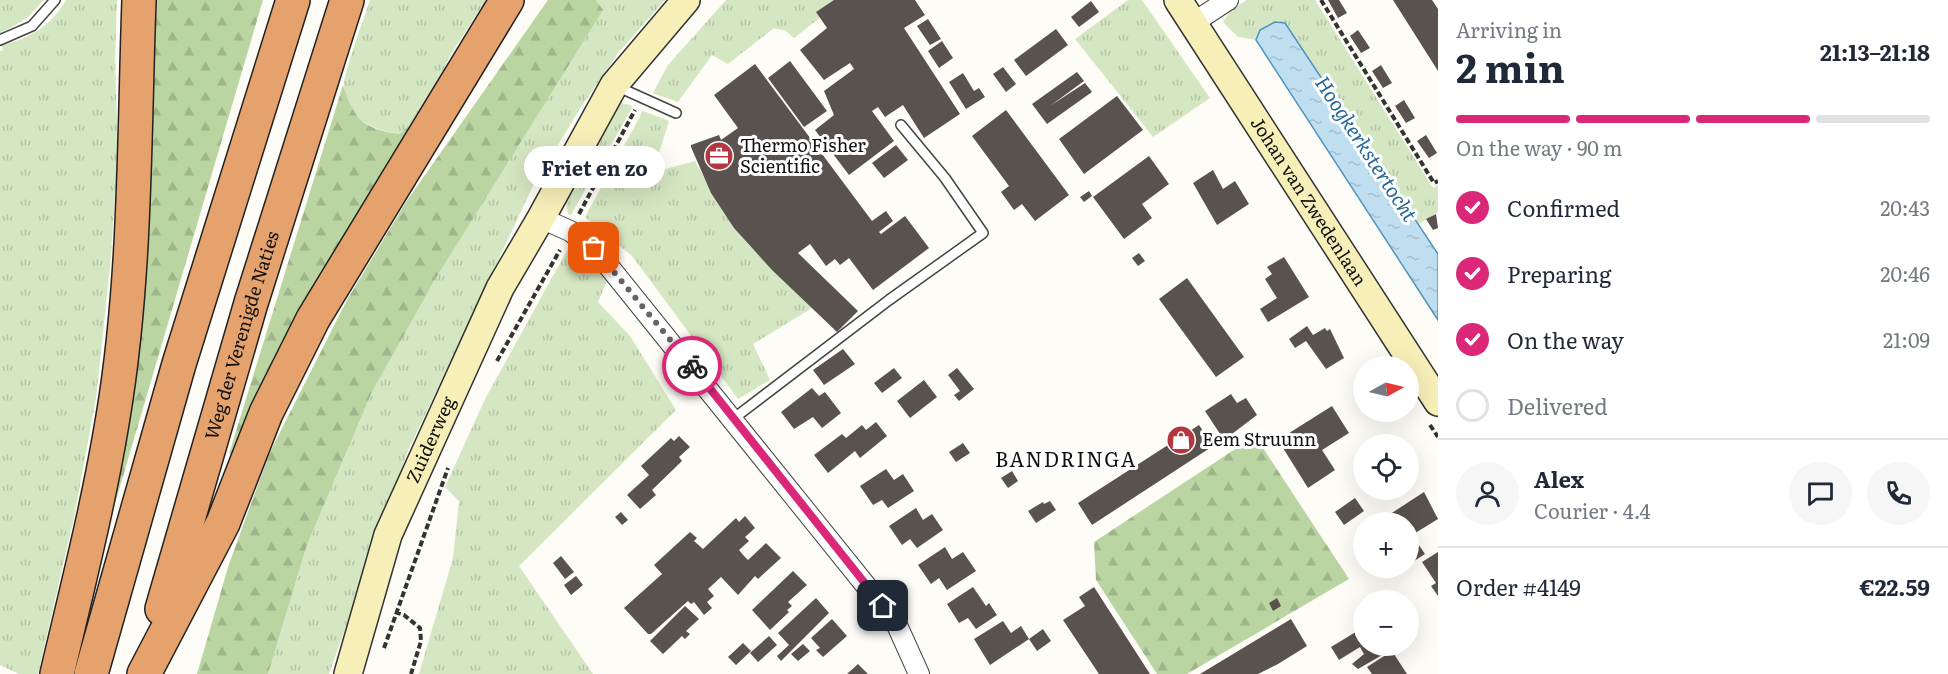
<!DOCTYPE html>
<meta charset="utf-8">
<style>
body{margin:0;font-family:Literata,serif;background:#f6f6f7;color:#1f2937;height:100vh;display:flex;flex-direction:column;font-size:22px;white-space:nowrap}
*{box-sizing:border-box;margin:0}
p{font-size:20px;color:#747a83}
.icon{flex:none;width:33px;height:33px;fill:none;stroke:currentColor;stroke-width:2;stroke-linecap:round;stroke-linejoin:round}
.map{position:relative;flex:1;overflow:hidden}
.details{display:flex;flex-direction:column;background:#fff;width:510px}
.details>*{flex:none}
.needle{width:39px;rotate:82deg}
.fabs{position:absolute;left:1353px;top:356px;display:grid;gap:12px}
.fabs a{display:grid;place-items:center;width:66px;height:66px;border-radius:50%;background:#fff;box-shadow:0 6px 24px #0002;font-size:30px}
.pin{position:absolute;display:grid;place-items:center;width:51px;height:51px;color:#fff;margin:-26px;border-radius:12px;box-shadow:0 3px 9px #0006}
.courier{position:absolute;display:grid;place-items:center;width:60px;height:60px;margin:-30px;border:4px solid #db2777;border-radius:50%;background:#fff;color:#222;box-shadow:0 2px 8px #0007}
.bubble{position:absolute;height:42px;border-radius:21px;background:#fff;box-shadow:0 6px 24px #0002;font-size:20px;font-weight:700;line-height:42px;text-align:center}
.overview em{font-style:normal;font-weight:700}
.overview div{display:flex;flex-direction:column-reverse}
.overview{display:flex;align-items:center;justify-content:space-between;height:102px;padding:0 18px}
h1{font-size:39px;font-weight:700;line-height:45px}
.bar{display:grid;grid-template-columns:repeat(4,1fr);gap:9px 6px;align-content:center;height:72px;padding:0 18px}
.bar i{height:8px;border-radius:4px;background:#e0e1e3}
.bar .current{background:#db2777}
.bar p{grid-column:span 4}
.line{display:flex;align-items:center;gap:15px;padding:0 18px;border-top:2px solid #e0e1e3}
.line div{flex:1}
.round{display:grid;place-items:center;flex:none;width:63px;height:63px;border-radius:32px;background:#f6f6f7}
ol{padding:0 18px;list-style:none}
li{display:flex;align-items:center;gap:18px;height:66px}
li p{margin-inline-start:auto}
li .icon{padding:6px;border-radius:50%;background:#db2777;color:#fff;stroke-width:4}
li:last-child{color:#747a83}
li i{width:33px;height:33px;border:3px solid #e0e1e3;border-radius:50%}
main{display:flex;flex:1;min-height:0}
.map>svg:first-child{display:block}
</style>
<main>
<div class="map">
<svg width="1438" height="674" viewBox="0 0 1438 674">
<defs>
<pattern id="grass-tufts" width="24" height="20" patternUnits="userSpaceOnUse" patternTransform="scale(1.5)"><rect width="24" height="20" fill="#d5e6c2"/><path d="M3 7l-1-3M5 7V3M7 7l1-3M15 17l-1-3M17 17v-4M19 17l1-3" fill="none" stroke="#b6c4a6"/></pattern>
<pattern id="forest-firs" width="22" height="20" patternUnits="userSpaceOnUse" patternTransform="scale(1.5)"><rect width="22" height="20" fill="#bad5a2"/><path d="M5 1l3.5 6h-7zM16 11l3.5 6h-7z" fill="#9fb68a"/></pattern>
<pattern id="water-ripples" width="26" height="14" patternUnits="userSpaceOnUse" patternTransform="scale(1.5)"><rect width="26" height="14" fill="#bfdff1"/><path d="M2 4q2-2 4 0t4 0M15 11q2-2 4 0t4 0" fill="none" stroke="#a3bece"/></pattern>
</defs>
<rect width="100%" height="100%" fill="#fefcf6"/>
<path fill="url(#grass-tufts)" d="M0,0H44L27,18L0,34Z
M66,0H117L115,57L118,155L110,267L96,398L74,517L38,674H19L0,665V51L3,50L2,45C31,38 51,26 66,0Z
M370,0H486L453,51L417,120L399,134C372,130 345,117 344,86C343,74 365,16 370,0Z
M596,0H665L619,52L581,107L533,186L408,451L329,674H268L307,545L372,392L436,278L602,10Z
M726,0H834L821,17L794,38L786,31L774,28L728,64L712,55L678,102L653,93L668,65Z
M1128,0H1142L1210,98L1153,137L1075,39Z
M1247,0H1315L1433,188L1438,185V212L1419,224L1285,23L1260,30L1256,40L1238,37L1223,22L1232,9Z
M619,103L631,105L632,108L571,215L568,214L564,191Z
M643,111L669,121L659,153L658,171L695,161L723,211L748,244L812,308L753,344L770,380L738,399L632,256L585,217Z
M569,247L594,263L608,278L598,302L630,336L676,410L519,566L593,674H419L453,558L459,501L445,487L485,399Z"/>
<path fill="url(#forest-firs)" d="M149,0H263L114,507L106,500Z
M548,0H596L603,10L436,278L372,392L307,545L268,674H197L229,564L270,452L347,300L406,202Z
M343,85C353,118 363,129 399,134L417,120L235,454H229Z
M1255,436L1349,579L1187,674H1157L1096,580L1094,542Z"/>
<path fill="url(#water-ripples)" stroke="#4e94c0" stroke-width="1.5" d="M1275,22L1285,23L1438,254V320L1256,40L1260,30Z"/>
<path fill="#59524e" d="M834,0H915L925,15L904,28L960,114L924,138L903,105L885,117L878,107L872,111L894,141L849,175L815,130L834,115L824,91L854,69L850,63L824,80L800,50L827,28L816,12Z
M1328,0H1339L1347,13L1338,18Z
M1393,0H1432L1438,9V71Z
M1091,1L1099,12L1079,27L1071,17Z
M928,19L941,39L930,45L917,26Z
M1056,29L1068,45L1026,76L1014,60Z
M1358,30L1370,48L1361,53L1350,36Z
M942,41L953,58L939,68L928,51Z
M790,61L827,111L804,127L768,78Z
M755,64L872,221L886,211L893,221L879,232L881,234L905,216L929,248L873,290L849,258L840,265L835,259L826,266L810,244L798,253L858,311L837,332L772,270L734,228L711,193L691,147V145L719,135L721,140L738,128L714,95Z
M1381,65L1392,83L1383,88L1372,71Z
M1003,67L1016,84L1006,92L993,74Z
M1077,72L1084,81L1050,106L1085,83L1092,92L1047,124L1032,104Z
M963,73L974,91L979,88L985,97L966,109L949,82Z
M1117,96L1143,130L1084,174L1059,139Z
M1404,100L1415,118L1406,123L1395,106Z
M1006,110L1069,195L1035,221L1022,204L1014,210L1001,192L1009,186L972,136Z
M1426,135L1437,153L1429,158L1417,141Z
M896,145L908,160L884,178L872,163Z
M1149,156L1169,184L1142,204L1152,218L1124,239L1093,197Z
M1213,170L1223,189L1235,181L1249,204L1217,225L1193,183Z
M1089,191L1092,196L1084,202L1080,197Z
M1436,214L1438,228L1433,230L1426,219Z
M1139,253L1145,261L1138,266L1132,258Z
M1284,257L1309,297L1268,322L1260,309L1277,298L1265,279L1272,274L1267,267Z
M1187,278L1244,357L1216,377L1159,299Z
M1307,326L1313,335L1325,328L1327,331L1330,329L1344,358L1326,369L1306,341L1295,348L1289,339Z
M843,349L855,364L824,385L813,370Z
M894,368L902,378L882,393L874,383Z
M957,368L974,389L959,401L954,395L960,391L948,375Z
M924,380L937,397L910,418L897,401Z
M812,388L819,396L825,392L841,413L822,428L813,417L794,429L781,412Z
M1231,394L1237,403L1246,398L1257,415L1224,440L1205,411Z
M1332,406L1349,433L1322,450L1335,470L1308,488L1278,440Z
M876,422L887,436L860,458L855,451L828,473L814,455L842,434L846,438L862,425L866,430Z
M1199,425L1213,446L1092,525L1078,503Z
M1394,435L1400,444H1380Z
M679,436L690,447L679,457L682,461L652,490L656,495L640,509L627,495L649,475L641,466L671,438L674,441Z
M963,443L970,453L956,462L949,452Z
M886,469L894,480L903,474L914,491L888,508L882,500L873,505L860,486Z
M1012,471L1018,481L1008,488L1001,478Z
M1424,492L1438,519L1412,535L1425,554L1408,565V522H1378Z
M1355,498L1364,511L1344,525L1335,512Z
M1050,501L1056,510L1036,523L1028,511L1043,502L1044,504Z
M916,508L923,520L932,514L943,530L917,548L910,539L902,545L889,526Z
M621,512L628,520L622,525L615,517Z
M745,516L755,528L745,537L749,541L739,550L744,556L748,560L766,543L781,558L758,579L755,576L738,595L721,577L708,589L714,596L707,602L712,608L704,615L694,602L691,604L688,601L651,634H648L624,608L662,574L654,565L690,532L697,538L694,541L703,549L736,518L739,522Z
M945,547L952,559L963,552L976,571L947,590L939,578L931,584L918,565Z
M1438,552V596L1431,586L1436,583L1422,562Z
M561,556L574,572L565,579L553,563Z
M793,571L807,585L788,602L792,606L787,610L789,612L770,630L752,610Z
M576,576L583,585L571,595L564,585Z
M973,587L986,606L989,603L997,615L976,629L968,618L959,623L947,604Z
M1094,587L1150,674H1099L1063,620L1085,606L1079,597Z
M816,598L829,613L781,661L777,656L789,645L778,633Z
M1277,598L1281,606L1273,611L1269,603Z
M685,606L699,619L686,631L690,634L685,639L682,636L663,654L650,641Z
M832,619L847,636L823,657L816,650L820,648L811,638Z
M1291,619L1307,646L1278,664L1258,674H1200Z
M1003,621L1011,633L1021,626L1029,639L990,665L974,639Z
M1364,627V645H1385L1389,651L1358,669L1352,664L1364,654L1360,647L1339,660L1331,647Z
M1043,629L1051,641L1037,651L1029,639Z
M769,636L777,645L758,662L750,653Z
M743,643L751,651L736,665L728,657Z
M803,644L810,651L798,661L791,654Z
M1392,651L1407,674H1372L1367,667Z
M858,664L868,674H847Z"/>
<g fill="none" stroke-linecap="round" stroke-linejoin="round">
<g stroke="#444" stroke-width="12">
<path id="lane" d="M0,40L32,26L55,0
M616,86L676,113
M733,419L889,300L983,233L945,178L901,125"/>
</g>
<g stroke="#444" stroke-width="22">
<path id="street" d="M1193,23L1228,0
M541,218L570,231L594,248L896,623L919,674"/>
</g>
<g stroke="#333" stroke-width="30">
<g id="secondary">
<path id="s1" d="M1178,0L1438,402"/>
<path id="s2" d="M348,674L388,535L500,288L541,218L614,85L686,0"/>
</g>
</g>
<g stroke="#222" stroke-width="36">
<g id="highway">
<path id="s3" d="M162,609L251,303L347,0"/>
<path d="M57,674C77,589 99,503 113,417C136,279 134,139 139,0"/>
<path d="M91,674L179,364L293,0"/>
<path d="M144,674L223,523L266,413L313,319L507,0"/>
</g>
</g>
<path stroke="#333" stroke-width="4" stroke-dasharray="6 3" stroke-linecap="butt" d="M1321,0L1434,183L1438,181
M579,214L635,110
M497,361L560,250
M1430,425L1438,437
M395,612L404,615L420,628L421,641L411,674
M384,648L448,468"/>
<use href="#lane" stroke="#fff" stroke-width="9"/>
<use href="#street" stroke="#fff" stroke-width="20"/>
<use href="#secondary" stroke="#f7efb8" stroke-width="27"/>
<use href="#highway" stroke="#e6a26c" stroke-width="33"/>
</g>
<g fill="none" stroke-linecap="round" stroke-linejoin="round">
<path stroke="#646361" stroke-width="6" stroke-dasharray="0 10.8" d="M594,248L692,366"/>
<path stroke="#db2777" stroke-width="8" d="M692,366L883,606"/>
</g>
<defs>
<g id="office-disc" transform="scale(1.5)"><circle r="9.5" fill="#b4363e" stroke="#fff"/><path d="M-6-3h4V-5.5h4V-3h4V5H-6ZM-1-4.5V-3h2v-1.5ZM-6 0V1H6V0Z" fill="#fff"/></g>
<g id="shop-disc" transform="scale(1.5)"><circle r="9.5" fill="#b4363e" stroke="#fff"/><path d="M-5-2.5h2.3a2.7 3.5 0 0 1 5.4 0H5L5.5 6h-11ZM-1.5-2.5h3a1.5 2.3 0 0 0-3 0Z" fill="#fff"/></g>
</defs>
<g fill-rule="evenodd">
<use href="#office-disc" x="719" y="156"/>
<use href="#shop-disc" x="1181" y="440"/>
</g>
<g text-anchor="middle" stroke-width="6" stroke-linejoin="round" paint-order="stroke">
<g font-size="18" fill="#111" stroke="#fff" text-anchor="start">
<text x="740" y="152">Thermo Fisher<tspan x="740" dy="21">Scientific</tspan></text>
<text x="1202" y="446">Eem Struunn</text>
</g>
<g font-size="18" fill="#111" stroke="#fff">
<text dy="6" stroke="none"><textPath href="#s1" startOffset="240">Johan van Zwedenlaan</textPath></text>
<text dy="6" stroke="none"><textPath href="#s3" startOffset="285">Weg der Verenigde Naties</textPath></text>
<text dy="6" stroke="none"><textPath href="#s2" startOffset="249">Zuiderweg</textPath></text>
</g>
<g font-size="20" font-style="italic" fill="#266797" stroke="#fff">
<text transform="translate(1366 149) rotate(57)" y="7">Hoogkerkstertocht</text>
</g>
<g font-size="20" letter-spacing="1.5" fill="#111" stroke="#fff">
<text x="1066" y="467">BANDRINGA</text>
</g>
</g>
</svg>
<div class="fabs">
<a><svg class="needle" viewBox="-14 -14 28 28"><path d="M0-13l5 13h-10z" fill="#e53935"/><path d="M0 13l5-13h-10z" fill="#747a83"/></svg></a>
<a><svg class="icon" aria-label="locate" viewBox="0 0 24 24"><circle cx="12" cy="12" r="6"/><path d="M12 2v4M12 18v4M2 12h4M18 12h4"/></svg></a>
<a>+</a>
<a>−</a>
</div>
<div class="pin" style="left:594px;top:248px;background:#ea580c"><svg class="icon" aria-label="bag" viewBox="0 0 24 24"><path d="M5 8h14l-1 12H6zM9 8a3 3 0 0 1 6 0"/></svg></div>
<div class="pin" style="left:883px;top:606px;background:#1f2937"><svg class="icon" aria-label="home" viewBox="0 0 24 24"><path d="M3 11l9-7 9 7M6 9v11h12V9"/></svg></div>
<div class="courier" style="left:692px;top:366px"><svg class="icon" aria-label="bike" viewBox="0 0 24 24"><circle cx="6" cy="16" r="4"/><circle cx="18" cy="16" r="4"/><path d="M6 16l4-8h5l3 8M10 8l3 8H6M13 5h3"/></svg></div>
<div class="bubble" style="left:524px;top:146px;width:141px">Friet en zo</div>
</div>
<section class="details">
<div class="overview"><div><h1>2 min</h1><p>Arriving in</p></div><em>21:13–21:18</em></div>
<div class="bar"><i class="current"></i><i class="current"></i><i class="current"></i><i></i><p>On the way · 90 m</p></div>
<ol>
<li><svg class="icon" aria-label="check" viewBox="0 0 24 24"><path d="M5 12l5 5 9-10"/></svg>Confirmed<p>20:43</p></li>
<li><svg class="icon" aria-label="check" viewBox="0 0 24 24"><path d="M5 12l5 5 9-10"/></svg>Preparing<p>20:46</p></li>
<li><svg class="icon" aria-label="check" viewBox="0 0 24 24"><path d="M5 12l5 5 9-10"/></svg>On the way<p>21:09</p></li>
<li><i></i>Delivered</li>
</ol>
<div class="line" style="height:108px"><a class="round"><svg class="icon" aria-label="person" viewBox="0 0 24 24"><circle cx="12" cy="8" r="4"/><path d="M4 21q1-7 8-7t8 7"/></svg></a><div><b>Alex</b><p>Courier · 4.4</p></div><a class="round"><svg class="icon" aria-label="chat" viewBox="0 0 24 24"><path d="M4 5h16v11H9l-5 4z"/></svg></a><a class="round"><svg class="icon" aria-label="phone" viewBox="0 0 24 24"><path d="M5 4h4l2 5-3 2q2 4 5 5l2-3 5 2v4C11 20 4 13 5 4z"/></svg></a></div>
<div class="line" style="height:78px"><div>Order #4149</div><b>€22.59</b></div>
</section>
</main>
